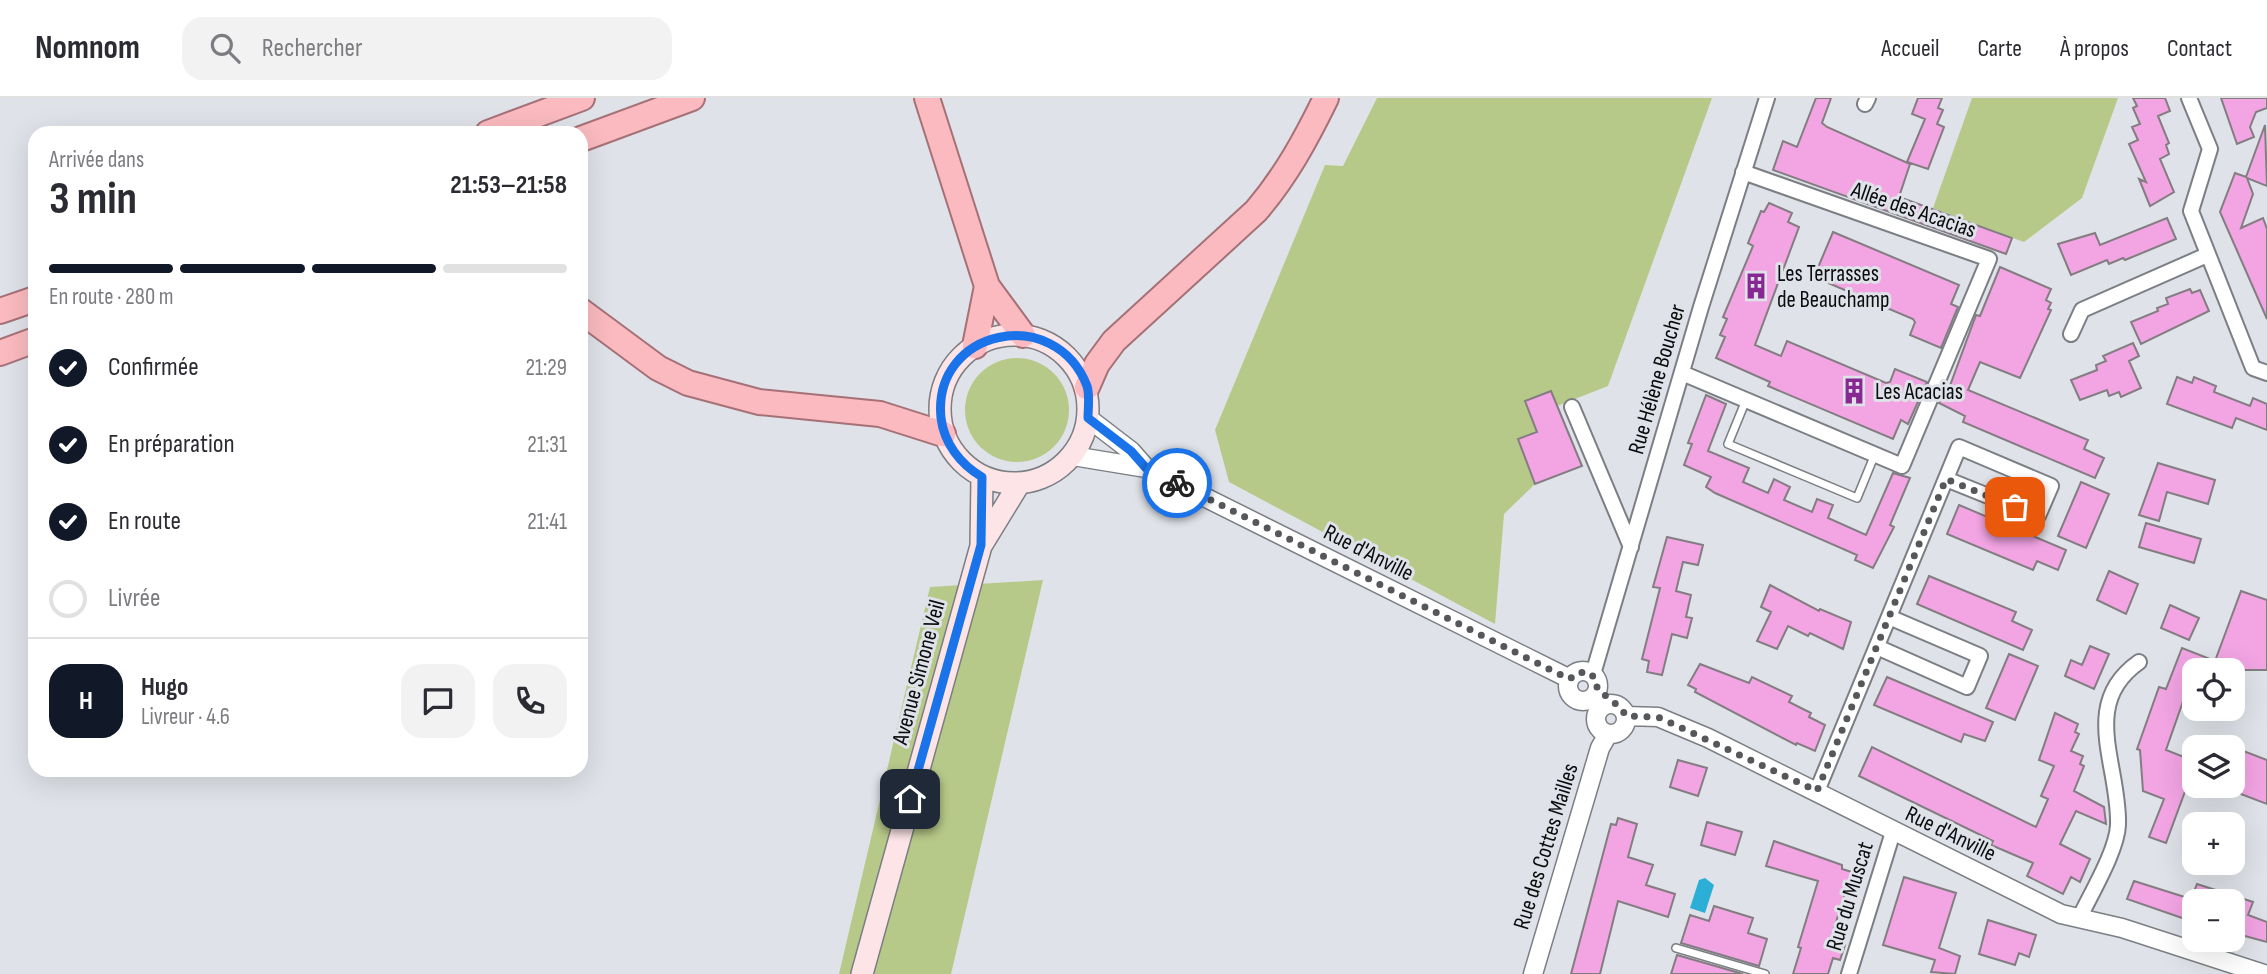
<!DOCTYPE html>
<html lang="fr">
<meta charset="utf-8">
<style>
body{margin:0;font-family:"Sofia Sans Condensed",sans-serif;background:#f2f2f3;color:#2b2b33;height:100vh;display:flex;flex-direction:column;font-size:26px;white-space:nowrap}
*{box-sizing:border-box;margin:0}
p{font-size:23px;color:#7c7c81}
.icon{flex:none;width:38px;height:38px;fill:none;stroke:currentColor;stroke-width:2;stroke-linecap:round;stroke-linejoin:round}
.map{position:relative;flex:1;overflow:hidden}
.panel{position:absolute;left:28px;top:28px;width:560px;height:651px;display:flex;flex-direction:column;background:#fff;border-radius:21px;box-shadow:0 7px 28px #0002}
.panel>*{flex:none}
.buttons{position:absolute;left:2182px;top:560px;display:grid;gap:14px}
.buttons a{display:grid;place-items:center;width:63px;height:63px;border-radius:14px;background:#fff;box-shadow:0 7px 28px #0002;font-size:35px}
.pin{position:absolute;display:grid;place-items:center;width:60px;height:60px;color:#fff;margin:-30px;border-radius:14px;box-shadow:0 4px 10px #0006}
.courier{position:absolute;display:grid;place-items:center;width:70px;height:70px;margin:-35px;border:5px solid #1a73e8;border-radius:50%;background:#fff;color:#222;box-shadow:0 2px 9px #0007}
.summary em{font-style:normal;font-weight:700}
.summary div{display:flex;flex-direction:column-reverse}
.summary{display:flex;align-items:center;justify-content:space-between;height:119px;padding:0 21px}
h1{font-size:46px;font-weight:700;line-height:52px}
.bar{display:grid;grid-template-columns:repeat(4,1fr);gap:10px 7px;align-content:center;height:84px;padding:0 21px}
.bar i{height:9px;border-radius:5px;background:#e1e1e2}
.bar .on{background:#111827}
.bar p{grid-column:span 4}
.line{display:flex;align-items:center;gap:18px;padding:0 21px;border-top:2px solid #e1e1e2}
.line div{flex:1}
.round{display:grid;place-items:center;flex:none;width:74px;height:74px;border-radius:21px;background:#f2f2f3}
ol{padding:0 21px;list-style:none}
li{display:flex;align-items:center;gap:21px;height:77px}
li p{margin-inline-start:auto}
li .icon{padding:7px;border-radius:50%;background:#111827;color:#fff;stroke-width:4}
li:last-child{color:#7c7c81}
li i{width:38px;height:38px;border:4px solid #e1e1e2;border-radius:50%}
header{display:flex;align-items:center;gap:42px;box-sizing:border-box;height:98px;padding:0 35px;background:#fff;border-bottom:2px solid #e1e1e2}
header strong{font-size:33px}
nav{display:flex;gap:38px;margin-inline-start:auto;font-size:24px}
.search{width:490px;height:63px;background:#f2f2f3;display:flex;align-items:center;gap:18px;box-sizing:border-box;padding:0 24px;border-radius:21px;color:#7c7c81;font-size:26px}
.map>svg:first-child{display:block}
</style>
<header>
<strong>Nomnom</strong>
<div class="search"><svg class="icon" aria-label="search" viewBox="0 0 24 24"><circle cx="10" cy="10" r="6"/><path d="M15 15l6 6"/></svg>Rechercher</div>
<nav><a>Accueil</a><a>Carte</a><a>À propos</a><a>Contact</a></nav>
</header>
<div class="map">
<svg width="2267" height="876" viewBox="0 0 2267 876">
<rect width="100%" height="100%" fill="#dfe2e8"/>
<path fill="#b7c989" d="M1377,0H1712L1608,288L1557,308L1551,294L1525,303L1540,333L1518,342L1535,386L1504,416L1495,526L1229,384L1215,332L1325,67L1343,68Z
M1972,0H2118L2082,100L2024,144L1933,110Z
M965 312a52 52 0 1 1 104 0a52 52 0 1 1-104 0Z
M1043,482L951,876H839L930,489Z"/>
<path fill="#2bafd7" d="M1705,780L1714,787L1705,815L1690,810L1699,782Z"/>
<path fill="#f2a4e3" stroke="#837d82" stroke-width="2" d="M1816,0H1831L1822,25L1827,29L1910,66L1899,99L2012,140L2006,156L1773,72L1783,43L1797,49Z
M1918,0H1942L1938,10L1943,12L1937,26L1944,29L1928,71L1907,64L1925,21L1912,16Z
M2133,0H2165L2170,13L2158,18L2169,45L2166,47L2169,56L2160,61L2174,94L2150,108L2139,81L2146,84L2129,46L2138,42L2132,29L2140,26L2133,10L2137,8Z
M2221,0H2267V10L2256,14L2250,29L2254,39L2237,46Z
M2265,27L2267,88L2247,80L2253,96L2241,130L2263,120L2267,131V221L2220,114L2235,75L2246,79Z
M1769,105L1792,115L1788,124L1799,129L1755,247L1781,258L1787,243L1886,285L1890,284L1895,271L1927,284L1908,326L1901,322L1893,341L1768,288L1770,284L1716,260L1725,239L1720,237L1727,221L1723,219L1753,148L1748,145L1761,113L1764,114Z
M2167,120L2176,141L2125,162L2123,160L2109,166L2107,162L2071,177L2058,146L2095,135L2100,147Z
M1833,134L1959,187L1951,206L1958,209L1941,250L1910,237L1915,224L1913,221L1814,179Z
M2000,169L2051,191L2046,202L2051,205L2048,211L2051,212L2020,280L1980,264L1968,292L2088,342L2084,351L2104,360L2095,380L1963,324L1965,318L1939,305L1944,292L1948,293L1976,217L1980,218Z
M2190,191L2192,195L2200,192L2209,213L2141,246L2131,224L2158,213L2157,210L2168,206L2166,200Z
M2133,245L2139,258L2129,263L2141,290L2121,299L2119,294L2109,298L2107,292L2080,302L2071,282L2097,272L2096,267L2106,263L2103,258Z
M2177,279L2192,285L2194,279L2216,288L2214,294L2250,308L2253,300L2267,306V332L2236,320L2232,330L2167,306Z
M1551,293L1582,368L1535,386L1518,341L1537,334L1525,303Z
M1706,297L1726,306L1708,353L1749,370L1743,384L1768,395L1774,381L1790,389L1784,402L1812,414L1817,401L1833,407L1828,420L1866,437L1893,375L1910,380L1890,427L1894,429L1873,470L1855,462L1857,457L1715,395L1706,389L1711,379L1684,367L1692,346L1688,345Z
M2158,365L2215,382L2208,406L2167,394L2159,423L2139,417Z
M2081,384L2109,396L2086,450L2058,438Z
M1959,407L2066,452L2058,472L2037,463L2033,472L1947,436Z
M2146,425L2201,441L2194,465L2139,449Z
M1667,439L1703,447L1698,467L1683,464L1676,493L1691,497L1686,519L1692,520L1687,540L1672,536L1662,577L1647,574L1649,563L1642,561L1660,490L1653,489Z
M2109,473L2138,486L2126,516L2097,502Z
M1929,478L2016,514L2012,523L2032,532L2023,552L1917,506Z
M1770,487L1819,513L1820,511L1851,524L1843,551L1810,535L1808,538L1788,528L1777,551L1757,543L1771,514L1761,509Z
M2241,493L2267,502V572H2194L2166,652L2194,663V669L2166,745L2149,739L2164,701L2143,693L2140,652L2137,651L2159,589L2166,591L2182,550L2215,563Z
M2170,507L2199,520L2189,542L2161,530Z
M2090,548L2109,556L2094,591L2065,578L2071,562L2082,567Z
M2009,556L2038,568L2015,622L1986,610Z
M1700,566L1749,585L1752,579L1792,598L1789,604L1811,615L1809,619L1825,627L1815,653L1797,645L1796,647L1695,594L1696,591L1688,587Z
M1887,579L1993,624L1985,643L1964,636L1961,644L1874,607Z
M2055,615L2078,626L2075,634L2079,636L2071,653L2083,658L2080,666L2084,668L2074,693L2104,709L2106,726L2076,713L2060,746L2090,761L2080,784L2071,779L2063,796L2027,778L2033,765L1991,747L1993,743L1859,678L1872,649L2036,729L2048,701L2041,698L2054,668L2039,662Z
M2233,649L2267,662V706L2233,693Z
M1678,662L1707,670L1698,698L1670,689Z
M1618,720L1637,726L1628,759L1653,767L1646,787L1675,796L1668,819L1618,803L1600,876H1571L1611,726L1616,727Z
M1707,724L1742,734L1735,757L1701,747Z
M1774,743L1842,767V771L1852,774L1830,843L1845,847L1840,862L1833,860L1828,876H1793L1801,850L1798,849L1818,783L1766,768Z
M1904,779L1956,795L1939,850L1960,858L1955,876L1931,874L1935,862L1883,847Z
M2134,783L2191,801L2197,786L2253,804L2248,817L2267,824V844L2241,837L2233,854V803H2194V822L2185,821L2127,801Z
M1714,808L1753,820L1748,835L1767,841L1759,868L1681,845L1690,817L1709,823Z
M1988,822L2036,837L2029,859L2019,855L2015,867L1979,856Z
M1677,857L1743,876H1671Z"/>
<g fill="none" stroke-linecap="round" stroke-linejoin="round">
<g stroke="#7b7e83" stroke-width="10">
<path id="service" d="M1746,302L1728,346L1857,400L1875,356
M1676,850L1765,876"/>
</g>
<g stroke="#7b7e83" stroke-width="18">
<path id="minor" d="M2189,0L2210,51L2191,113L2253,270L2267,275
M1865,6L1868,0
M2071,236L2082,212L2207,157
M1682,275L1902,368L1989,161L1743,74
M1572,309L1631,449
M1877,549L1967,589L1980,558L1889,519
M1593,576L1701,209L1767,0
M1817,693L1959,349L2051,388L2038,418L1946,381
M2079,821C2090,797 2117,753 2118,727C2120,668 2079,606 2139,564
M1849,876L1893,734"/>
</g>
<g stroke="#7b7e83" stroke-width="21">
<path id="tertiary" d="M1088,320L1131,353L1146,370
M1073,358L1146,370L1570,581
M1568 588a15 15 0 1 1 30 0a15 15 0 1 1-30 0Z
M1596 621a15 15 0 1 1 30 0a15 15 0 1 1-30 0Z
M1626,618L1658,619L1708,640L2061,816L2122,830L2264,876
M1533,876L1600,650L1608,636"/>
</g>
<g stroke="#7b7e83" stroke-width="24">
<path id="secondary" d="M940 311a74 74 0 1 1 148 0a74 74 0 1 1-148 0Z
M981,448L1019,386
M862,876L981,448L982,379"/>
</g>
<g stroke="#a57177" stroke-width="28">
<path id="trunk" d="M927,0L987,188L1023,237
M488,35L582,0
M581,41L692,0
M0,213L35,201
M581,213L658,270L688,285L759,304L880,316L943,336
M975,248L987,188
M0,255L35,242
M1087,289L1097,266L1114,243L1256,113C1286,78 1306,41 1326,0"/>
</g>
<use href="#service" stroke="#fff" stroke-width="7"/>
<use href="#minor" stroke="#fff" stroke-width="14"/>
<use href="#tertiary" stroke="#fff" stroke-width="18"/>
<use href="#secondary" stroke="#fde5e7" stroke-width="21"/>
<use href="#trunk" stroke="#fababf" stroke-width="24"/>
</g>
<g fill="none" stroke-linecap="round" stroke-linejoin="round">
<path stroke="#55575a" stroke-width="7" stroke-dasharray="0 12.6" d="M1177,385L1563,578L1570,581L1576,575L1589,574L1597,583V591L1621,610L1626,618L1658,619L1817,693L1946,381L2015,409"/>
<path stroke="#1a73e8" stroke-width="9" d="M910,701L981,447L982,379C960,366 944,345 941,320C932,231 1055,205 1087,288C1090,297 1088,310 1088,320L1131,353L1146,370L1177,385"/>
</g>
<defs>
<g id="building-bare" transform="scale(2.1)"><path d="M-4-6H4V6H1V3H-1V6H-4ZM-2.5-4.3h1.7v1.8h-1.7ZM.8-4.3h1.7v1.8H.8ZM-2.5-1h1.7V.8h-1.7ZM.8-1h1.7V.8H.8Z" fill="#872792" stroke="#dfe2e8" stroke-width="2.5" paint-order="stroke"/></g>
</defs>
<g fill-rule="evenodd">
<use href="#building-bare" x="1756" y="188"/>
<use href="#building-bare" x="1854" y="293"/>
</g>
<g text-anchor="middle" stroke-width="6" stroke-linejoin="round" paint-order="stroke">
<g font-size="23" fill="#0b0c0e" stroke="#dfe2e8">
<text transform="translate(1914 111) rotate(19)" y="8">Allée des Acacias</text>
<text transform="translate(1656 281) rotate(-74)" y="8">Rue Hélène Boucher</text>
<text transform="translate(1369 454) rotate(27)" y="8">Rue d'Anville</text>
<text transform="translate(918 574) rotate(-75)" y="8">Avenue Simone Veil</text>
<text transform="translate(1951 735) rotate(26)" y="8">Rue d'Anville</text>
<text transform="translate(1545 748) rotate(-73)" y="8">Rue des Cottes Mailles</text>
<text transform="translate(1849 798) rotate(-73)" y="8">Rue du Muscat</text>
</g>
<g font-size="23" fill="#0b0c0e" stroke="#dfe2e8" text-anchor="start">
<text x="1777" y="183">Les Terrasses<tspan x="1777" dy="26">de Beauchamp</tspan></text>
<text x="1875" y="301">Les Acacias</text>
</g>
</g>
</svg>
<div class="buttons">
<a><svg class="icon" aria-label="locate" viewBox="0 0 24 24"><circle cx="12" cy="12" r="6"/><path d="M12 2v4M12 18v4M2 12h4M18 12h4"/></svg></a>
<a><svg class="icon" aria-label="layers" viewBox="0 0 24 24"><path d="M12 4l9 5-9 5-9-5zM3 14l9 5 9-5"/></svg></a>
<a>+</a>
<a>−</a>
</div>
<div class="pin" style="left:2015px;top:409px;background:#ea580c"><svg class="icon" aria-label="bag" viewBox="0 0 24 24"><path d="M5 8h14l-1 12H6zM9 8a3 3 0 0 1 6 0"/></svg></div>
<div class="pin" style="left:910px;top:701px;background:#1f2937"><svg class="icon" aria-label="home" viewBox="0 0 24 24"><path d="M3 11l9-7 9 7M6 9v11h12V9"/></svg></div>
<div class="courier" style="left:1177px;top:385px"><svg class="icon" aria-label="bike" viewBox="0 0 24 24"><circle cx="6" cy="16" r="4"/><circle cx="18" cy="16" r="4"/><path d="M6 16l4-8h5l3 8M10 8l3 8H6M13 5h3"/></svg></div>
<section class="panel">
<div class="summary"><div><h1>3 min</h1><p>Arrivée dans</p></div><em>21:53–21:58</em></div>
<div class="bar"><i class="on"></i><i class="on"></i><i class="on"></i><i></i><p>En route · 280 m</p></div>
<ol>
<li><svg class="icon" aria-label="check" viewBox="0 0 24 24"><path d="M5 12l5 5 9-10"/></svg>Confirmée<p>21:29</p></li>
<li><svg class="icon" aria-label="check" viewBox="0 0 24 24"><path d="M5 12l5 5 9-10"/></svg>En préparation<p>21:31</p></li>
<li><svg class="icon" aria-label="check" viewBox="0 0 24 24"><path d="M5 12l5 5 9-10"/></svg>En route<p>21:41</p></li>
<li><i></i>Livrée</li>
</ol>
<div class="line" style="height:126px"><b class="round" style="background:#111827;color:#fff">H</b><div><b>Hugo</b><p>Livreur · 4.6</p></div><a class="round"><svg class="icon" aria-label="chat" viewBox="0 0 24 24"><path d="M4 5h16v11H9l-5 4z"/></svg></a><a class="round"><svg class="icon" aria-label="phone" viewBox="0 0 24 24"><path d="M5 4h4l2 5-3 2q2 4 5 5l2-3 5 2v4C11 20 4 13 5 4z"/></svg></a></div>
</section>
</div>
